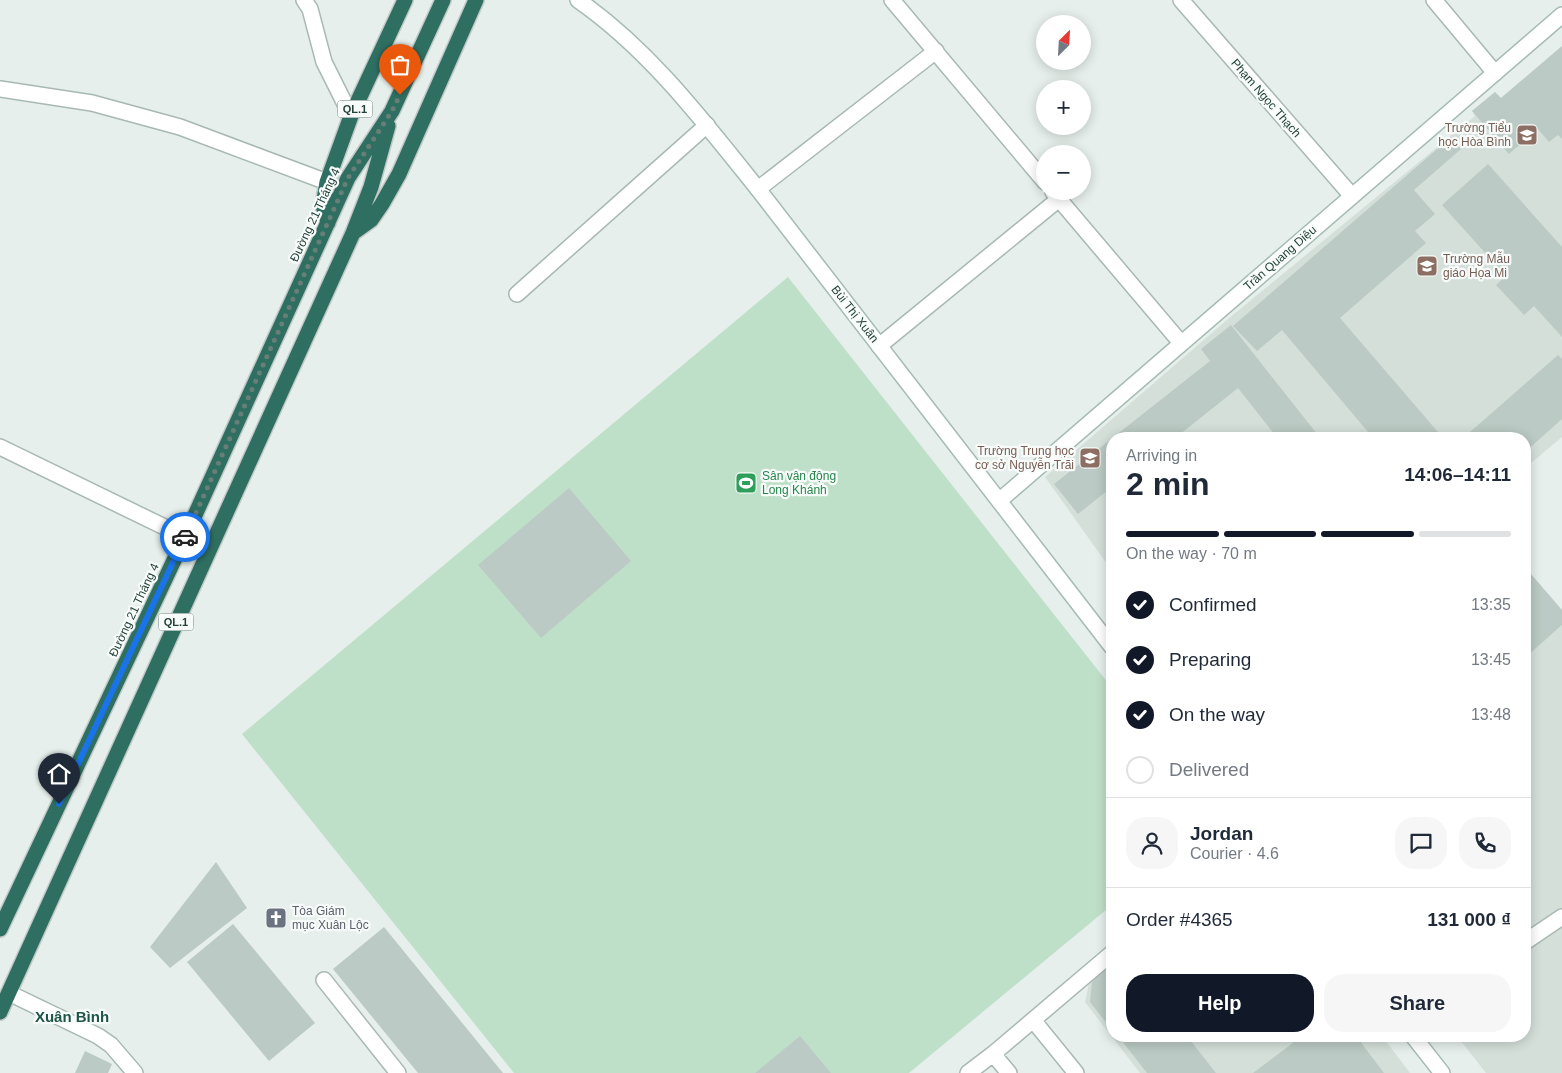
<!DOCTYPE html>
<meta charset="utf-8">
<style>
body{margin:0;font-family:Helvetica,sans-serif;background:#f6f6f7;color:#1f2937;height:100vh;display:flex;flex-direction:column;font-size:19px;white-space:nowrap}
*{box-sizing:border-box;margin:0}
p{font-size:16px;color:#747a83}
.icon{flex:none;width:28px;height:28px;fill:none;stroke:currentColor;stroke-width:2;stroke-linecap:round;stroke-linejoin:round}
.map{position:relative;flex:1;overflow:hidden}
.sheet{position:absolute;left:1106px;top:432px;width:425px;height:610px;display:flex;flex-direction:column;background:#fff;border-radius:20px;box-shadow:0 2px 12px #0003}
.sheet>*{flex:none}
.needle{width:32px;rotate:24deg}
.buttons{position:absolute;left:1036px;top:15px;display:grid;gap:10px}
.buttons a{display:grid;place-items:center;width:55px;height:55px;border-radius:50%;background:#fff;box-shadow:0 2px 12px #0003;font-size:25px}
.pin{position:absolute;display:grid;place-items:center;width:42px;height:42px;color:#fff;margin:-51px -21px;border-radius:50% 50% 50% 0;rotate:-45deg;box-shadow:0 0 5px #0007}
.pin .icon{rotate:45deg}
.courier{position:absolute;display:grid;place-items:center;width:50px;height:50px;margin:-25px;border:4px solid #1a73e8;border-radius:50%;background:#fff;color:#222;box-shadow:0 1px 6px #0007}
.summary em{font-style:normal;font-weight:700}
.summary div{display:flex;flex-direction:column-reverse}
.summary{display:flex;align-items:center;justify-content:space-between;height:85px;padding:0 20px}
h1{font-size:32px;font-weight:700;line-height:38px}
.bar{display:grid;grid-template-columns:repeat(4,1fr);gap:8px 5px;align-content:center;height:60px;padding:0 20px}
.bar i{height:6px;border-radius:4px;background:#e0e1e3}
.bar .current{background:#111827}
.bar p{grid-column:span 4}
.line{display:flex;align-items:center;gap:12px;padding:0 20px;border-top:1px solid #e0e1e3}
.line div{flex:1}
.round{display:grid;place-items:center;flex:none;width:52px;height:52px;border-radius:20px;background:#f6f6f7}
ol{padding:0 20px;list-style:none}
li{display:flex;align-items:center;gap:15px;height:55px}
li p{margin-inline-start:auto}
li .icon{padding:5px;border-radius:50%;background:#111827;color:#fff;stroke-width:4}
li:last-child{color:#747a83}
li i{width:28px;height:28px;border:2px solid #e0e1e3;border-radius:50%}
.action{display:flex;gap:10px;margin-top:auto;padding:10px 20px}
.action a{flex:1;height:58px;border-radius:20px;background:#111827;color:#fff;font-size:20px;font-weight:700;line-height:58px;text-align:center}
.action a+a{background:#f6f6f7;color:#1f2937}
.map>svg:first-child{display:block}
</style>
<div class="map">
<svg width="1562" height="1073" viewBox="0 0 1562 1073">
<rect width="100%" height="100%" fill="#e6efeb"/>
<path fill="#d4dfda" d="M1562,46V437L1525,468V439H1112V571L1045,477L1228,319L1475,116L1472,111L1495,92L1501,98Z
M1562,625V1073H1486L1457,1036H1525V658Z
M1112,953V1036H1382L1410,1073H1140L1085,1002L1092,970Z"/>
<path fill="#bfe0c8" d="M788,277L1112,688V905L909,1073H514L242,734Z"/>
<path fill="#bbcac4" d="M1562,46V139L1558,135L1549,142L1538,129L1509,154L1472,111L1495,92L1501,98Z
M1451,137L1461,149L1414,190L1435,214L1415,231L1426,243L1340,318L1444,439H1374L1282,330L1257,351L1233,326Z
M1488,164L1562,247V337L1534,306L1524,315L1496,285L1506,276L1442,205Z
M1231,325L1321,439H1278L1238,388L1174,439H1112V487L1078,514L1054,484L1210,361L1201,349Z
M1558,355L1562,359V419L1525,452V439H1462Z
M569,488L631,561L541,638L478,565Z
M1525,567L1562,610V625L1525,658Z
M216,862L247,908L170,968L150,947Z
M233,924L315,1023L269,1061L187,962Z
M384,927L503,1073H418L333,969Z
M1106,962L1112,971V1030L1090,1002L1093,973Z
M800,1036L831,1073H755Z
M1118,1036H1187L1216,1073H1147Z
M1302,1036H1356L1384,1073H1253Z
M85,1051L112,1064L108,1073H75Z"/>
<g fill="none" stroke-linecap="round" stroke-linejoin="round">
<g stroke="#a8b8b2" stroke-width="18">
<path id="lane" d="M1525,942L1562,917
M324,980L398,1073
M9,993L98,1036L111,1045L135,1073"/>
</g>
<g stroke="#a8b8b2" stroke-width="18">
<path id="street" d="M304,0L310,9L324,62L351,116
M892,0L1045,182
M1181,0L1352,196
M1434,0L1495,73
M0,89L92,103L180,127L327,182
M758,189L936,51
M1053,192L1181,343
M517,294L707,125
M879,346L1059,199
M0,447L185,537
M1033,1020L1076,1073
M993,1054L1009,1073
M968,1073L993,1054L1112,953"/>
</g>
<g stroke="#a4bbb3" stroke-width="18">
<path id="secondary" d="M578,0C650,50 704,122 758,189L1112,647
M999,501L1562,15
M1413,1036L1442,1073"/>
</g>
<g stroke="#c2cac8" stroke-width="18">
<path id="highway" d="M328,223L323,206L327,182L351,116L405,0
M353,233L371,220L382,204L399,174L476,0
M0,929L185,537L348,178L392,111L443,0
M0,1012L353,233L371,187L388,126"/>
</g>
<use href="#lane" stroke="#fff" stroke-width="15"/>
<use href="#street" stroke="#fff" stroke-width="15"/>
<use href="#secondary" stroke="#fff" stroke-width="15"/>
<use href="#highway" stroke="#2f6f62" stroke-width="15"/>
</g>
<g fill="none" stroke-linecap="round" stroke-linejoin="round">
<path stroke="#687f78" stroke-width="5" stroke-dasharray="0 9" d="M185,537L348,178L392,111L400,95"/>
<path stroke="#1a73e8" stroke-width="6" d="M59,804L185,537"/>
</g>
<defs>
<g id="school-square" transform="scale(1.125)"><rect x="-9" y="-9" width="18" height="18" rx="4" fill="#8d6e63" stroke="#f7fbf9"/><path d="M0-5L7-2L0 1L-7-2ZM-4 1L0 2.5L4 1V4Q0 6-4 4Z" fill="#fff"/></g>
<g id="stadium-square" transform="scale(1.125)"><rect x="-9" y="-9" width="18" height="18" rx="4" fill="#2e9e5b" stroke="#f7fbf9"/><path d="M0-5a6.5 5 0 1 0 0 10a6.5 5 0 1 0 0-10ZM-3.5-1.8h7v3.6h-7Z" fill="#fff"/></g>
<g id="church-square" transform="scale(1.125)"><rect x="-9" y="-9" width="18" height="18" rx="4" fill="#6b7280" stroke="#f7fbf9"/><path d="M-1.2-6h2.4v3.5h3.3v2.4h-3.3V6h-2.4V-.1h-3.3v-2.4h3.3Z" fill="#fff"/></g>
</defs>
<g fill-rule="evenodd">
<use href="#school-square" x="1527" y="135"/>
<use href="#school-square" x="1427" y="266"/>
<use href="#school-square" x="1090" y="458"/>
<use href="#stadium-square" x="746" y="483"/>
<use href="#church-square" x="276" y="918"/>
</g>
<g text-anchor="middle" stroke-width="4.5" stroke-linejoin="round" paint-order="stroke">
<g fill="#f7fbf9" stroke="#637a73" stroke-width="1">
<rect x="337.5" y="100.5" width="35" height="17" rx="4"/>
<rect x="158.5" y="613.5" width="35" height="17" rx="4"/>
</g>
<g font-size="11" font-weight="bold" fill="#24423a">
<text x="355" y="113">QL.1</text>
<text x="176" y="626">QL.1</text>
</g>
<g font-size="12" fill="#24423a" stroke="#f7fbf9">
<text transform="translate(1266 98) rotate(49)" y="4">Phạm Ngọc Thạch</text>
<text transform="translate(315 215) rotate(-65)" y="4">Đường 21 Tháng 4</text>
<text transform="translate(1280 258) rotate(-41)" y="4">Trần Quang Diệu</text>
<text transform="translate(855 314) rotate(52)" y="4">Bùi Thị Xuân</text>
<text transform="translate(134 610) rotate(-65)" y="4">Đường 21 Tháng 4</text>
</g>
<g font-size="12" fill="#785e54" stroke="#f7fbf9" text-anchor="end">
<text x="1511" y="132">Trường Tiểu<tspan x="1511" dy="14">học Hòa Bình</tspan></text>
<text x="1443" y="263" text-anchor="start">Trường Mẫu<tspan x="1443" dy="14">giáo Họa Mi</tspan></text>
<text x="1074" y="455">Trường Trung học<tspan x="1074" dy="14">cơ sở Nguyễn Trãi</tspan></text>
</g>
<g font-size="12" fill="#27864d" stroke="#f7fbf9" text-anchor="start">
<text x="762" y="480">Sân vận động<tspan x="762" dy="14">Long Khánh</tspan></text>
</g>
<g font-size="12" fill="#5b616d" stroke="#f7fbf9" text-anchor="start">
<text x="292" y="915">Tòa Giám<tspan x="292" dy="14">mục Xuân Lộc</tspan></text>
</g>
<g font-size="15" font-weight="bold" fill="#1f5548" stroke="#f7fbf9">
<text x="72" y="1022">Xuân Bình</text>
</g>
</g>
</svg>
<div class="buttons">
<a><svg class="needle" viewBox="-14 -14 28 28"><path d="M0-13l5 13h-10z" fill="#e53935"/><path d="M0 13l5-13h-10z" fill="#747a83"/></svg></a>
<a>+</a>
<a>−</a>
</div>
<div class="pin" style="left:400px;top:95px;background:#ea580c"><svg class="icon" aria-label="bag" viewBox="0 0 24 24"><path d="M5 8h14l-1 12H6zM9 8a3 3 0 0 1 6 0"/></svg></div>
<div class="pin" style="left:59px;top:804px;background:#1f2937"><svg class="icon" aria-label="home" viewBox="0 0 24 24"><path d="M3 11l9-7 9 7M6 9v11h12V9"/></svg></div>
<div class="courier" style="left:185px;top:537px"><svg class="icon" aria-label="car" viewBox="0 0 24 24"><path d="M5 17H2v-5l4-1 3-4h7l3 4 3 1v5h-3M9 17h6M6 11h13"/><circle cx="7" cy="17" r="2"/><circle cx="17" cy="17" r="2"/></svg></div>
<section class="sheet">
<div class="summary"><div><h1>2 min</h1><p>Arriving in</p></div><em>14:06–14:11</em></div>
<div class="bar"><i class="current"></i><i class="current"></i><i class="current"></i><i></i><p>On the way · 70 m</p></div>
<ol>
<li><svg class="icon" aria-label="check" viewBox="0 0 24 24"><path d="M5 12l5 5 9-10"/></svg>Confirmed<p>13:35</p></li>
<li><svg class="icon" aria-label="check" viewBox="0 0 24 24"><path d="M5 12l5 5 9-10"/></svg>Preparing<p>13:45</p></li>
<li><svg class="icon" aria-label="check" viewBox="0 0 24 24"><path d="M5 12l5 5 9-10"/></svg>On the way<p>13:48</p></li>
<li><i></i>Delivered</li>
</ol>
<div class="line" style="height:90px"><a class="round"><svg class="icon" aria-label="person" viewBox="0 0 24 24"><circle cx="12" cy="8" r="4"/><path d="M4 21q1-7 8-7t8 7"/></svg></a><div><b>Jordan</b><p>Courier · 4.6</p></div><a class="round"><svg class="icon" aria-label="chat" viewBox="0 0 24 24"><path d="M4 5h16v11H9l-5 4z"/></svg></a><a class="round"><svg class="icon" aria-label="phone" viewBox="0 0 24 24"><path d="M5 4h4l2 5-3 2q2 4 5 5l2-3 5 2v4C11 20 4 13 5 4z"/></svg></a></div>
<div class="line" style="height:65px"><div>Order #4365</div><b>131 000 ₫</b></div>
<div class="action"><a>Help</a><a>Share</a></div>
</section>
</div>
